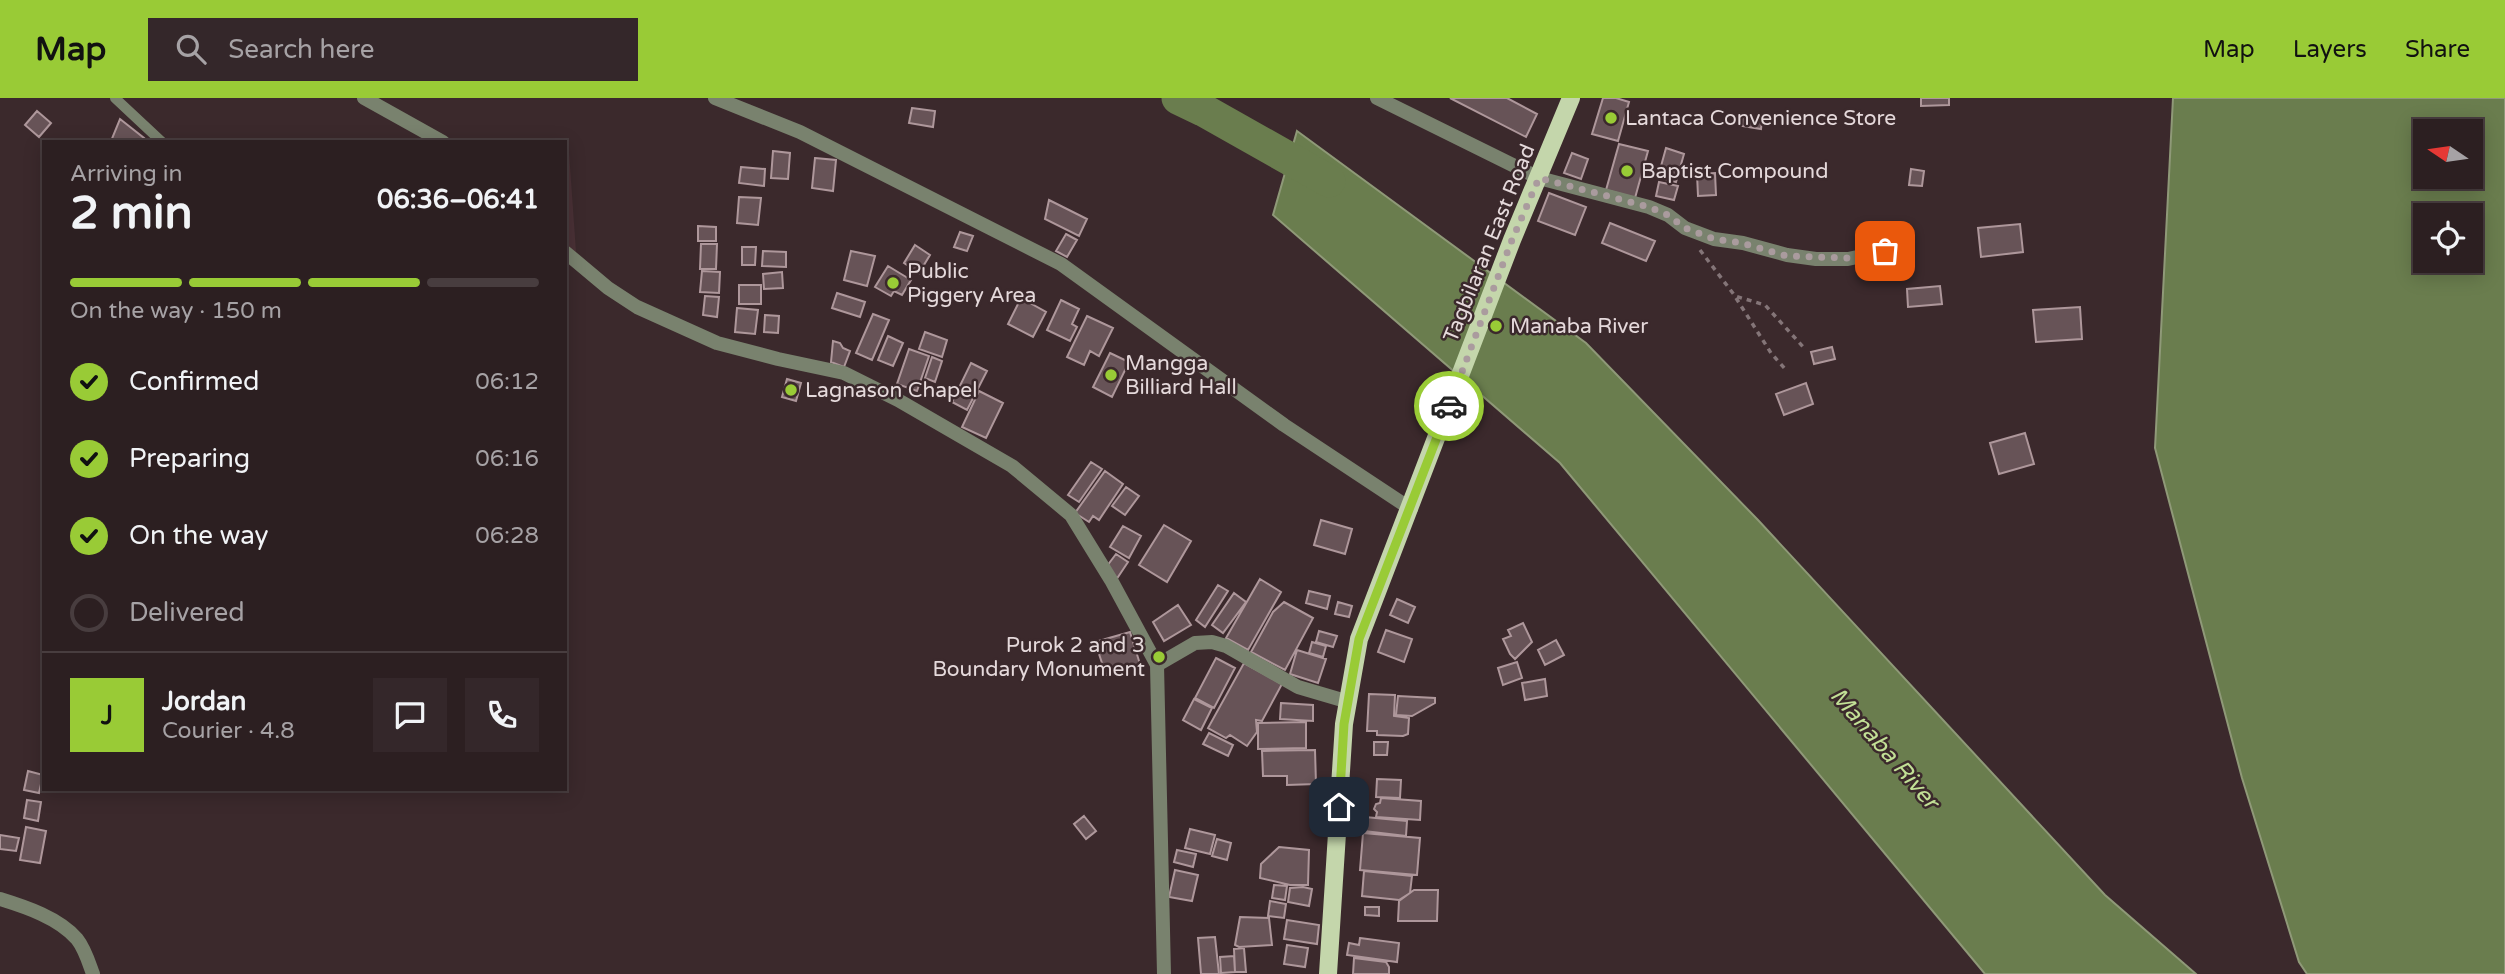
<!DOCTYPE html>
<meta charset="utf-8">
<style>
body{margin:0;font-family:"Varela Round",sans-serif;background:#34272a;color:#f1f3f6;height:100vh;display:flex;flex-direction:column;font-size:26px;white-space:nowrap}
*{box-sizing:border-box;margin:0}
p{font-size:23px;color:#a6a2a5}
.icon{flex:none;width:38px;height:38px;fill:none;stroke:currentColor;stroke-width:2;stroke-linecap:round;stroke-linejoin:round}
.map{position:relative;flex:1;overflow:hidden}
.panel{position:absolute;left:42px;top:42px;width:525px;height:651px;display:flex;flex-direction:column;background:#2c1f21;border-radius:0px;box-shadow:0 4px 18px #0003,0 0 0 2px #483d3f}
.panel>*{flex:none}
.needle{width:46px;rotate:283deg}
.tools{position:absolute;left:2413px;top:21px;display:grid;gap:14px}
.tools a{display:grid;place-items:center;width:70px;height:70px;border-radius:0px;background:#2c1f21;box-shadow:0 4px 18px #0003,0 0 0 2px #483d3f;font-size:35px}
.pin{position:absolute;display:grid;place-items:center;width:60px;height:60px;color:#fff;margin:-30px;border-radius:14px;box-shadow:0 4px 10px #0006}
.courier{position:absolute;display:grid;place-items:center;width:70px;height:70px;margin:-35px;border:5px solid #99cb36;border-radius:50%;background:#fff;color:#222;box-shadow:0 2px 9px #0007}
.overview em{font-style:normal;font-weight:700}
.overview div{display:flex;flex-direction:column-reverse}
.overview{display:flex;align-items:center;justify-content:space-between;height:119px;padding:0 28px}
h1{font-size:46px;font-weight:700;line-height:52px}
.bar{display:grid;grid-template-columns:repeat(4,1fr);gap:10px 7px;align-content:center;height:84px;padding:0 28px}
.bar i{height:9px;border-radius:5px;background:#483d3f}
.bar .active{background:#99cb36}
.bar p{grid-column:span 4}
.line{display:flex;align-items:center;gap:18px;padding:0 28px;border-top:2px solid #483d3f}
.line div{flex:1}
.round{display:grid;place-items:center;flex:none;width:74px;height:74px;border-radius:0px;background:#34272a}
ol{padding:0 28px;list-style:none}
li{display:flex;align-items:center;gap:21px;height:77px}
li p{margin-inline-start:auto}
li .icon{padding:7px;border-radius:50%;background:#99cb36;color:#111;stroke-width:4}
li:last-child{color:#a6a2a5}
li i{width:38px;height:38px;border:4px solid #483d3f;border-radius:50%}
header{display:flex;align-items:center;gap:42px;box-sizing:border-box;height:98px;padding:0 35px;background:#99cb36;color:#111}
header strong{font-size:33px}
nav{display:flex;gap:38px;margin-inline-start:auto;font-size:24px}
.search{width:490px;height:63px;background:#34272a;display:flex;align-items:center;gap:18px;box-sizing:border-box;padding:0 24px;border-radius:0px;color:#a6a2a5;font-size:26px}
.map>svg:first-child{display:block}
</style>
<header>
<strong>Map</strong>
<div class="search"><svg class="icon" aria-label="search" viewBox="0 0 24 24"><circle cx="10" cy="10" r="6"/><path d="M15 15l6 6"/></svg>Search here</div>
<nav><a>Map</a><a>Layers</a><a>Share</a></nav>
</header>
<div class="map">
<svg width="2505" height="876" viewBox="0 0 2505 876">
<rect width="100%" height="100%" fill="#3b292c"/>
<path fill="#4a3136" d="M565,54H569L576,154H565Z"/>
<path fill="#6a7d4e" stroke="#8f9978" stroke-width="2" fill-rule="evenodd" d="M2173,0H2505V876H2307L2299,864L2242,680L2155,350ZM2426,33H2471V79H2426ZM2426,117H2471V163H2426Z
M1297,33L1586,245L1758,422L2105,797L2196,876H1985L1560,365L1273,117Z"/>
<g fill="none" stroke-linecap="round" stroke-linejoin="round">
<path stroke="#6a7d4e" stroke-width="33" d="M1178,0L1203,12L1329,83"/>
</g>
<path fill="#675357" stroke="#ae979b" stroke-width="2" d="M1450,0H1507L1537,16L1526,39Z
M1603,0H1616L1629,4L1618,43L1592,36Z
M1921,0H1949V7L1921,8Z
M912,10L935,13L933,29L909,25Z
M37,13L51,25L39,39L25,27Z
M1743,19L1762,22L1761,31L1742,28Z
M120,21L144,40L141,44L111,43Z
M1619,46L1648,53L1635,100L1606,92Z
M1666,50L1684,56L1676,84L1658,79Z
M773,53L790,55L788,81L771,80Z
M1572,55L1588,61L1581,81L1564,75Z
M815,60L836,62L833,93L812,90Z
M741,69L765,71L764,88L739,85Z
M1911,71L1924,73L1922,88L1909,87Z
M1715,75L1716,97L1698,98L1697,76Z
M1659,84L1678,88L1674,102L1656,98Z
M1549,95L1586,109L1575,137L1538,123Z
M739,99L761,100L758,127L737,125Z
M1049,102L1087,121L1079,138L1045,121Z
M1610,125L1655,143L1646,163L1602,145Z
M2020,126L2023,154L1981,159L1978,130Z
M698,128L716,129V143H698Z
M960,134L973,138L967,153L954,149Z
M1066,136L1077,142L1067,159L1056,153Z
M701,146H717L716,171H700Z
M915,147L930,157L919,175L904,165Z
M742,149H756L755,167H742Z
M763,153L786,154V169L762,168Z
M851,153L875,158L867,188L844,182Z
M888,168L911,182L902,197L894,193L891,198L875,189Z
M702,173L720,174L719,195L700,194Z
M782,174L783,190L764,191L763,176Z
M739,187H761V206H739Z
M1940,188L1942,206L1908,209L1907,191Z
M837,195L865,204L860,219L832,210Z
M705,198L719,199L717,219L703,217Z
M1021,200L1046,214L1033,239L1008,226Z
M1061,202L1079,211L1072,226L1077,229L1070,243L1047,232Z
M2080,209L2082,241L2036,244L2033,212Z
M737,210L758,212L755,236L735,234Z
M873,216L889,222L872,262L856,255Z
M765,217L779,218L778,235L764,234Z
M1087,218L1113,230L1099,258L1090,253L1084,267L1067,259Z
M925,234L947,242L942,259L919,251Z
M888,238L903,245L893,268L878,262Z
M833,243L840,245L843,250L850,253L844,269L831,264Z
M1832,249L1835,261L1814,266L1811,254Z
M909,251L929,258L917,293L897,286Z
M1110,255L1129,264L1112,299L1093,289Z
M932,259L942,263L935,284L925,280Z
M971,265L987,273L967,312L952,304Z
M787,281L801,285L796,303L782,299Z
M1806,285L1813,306L1784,317L1776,296Z
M979,293L1003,305L986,340L962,329Z
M2025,335L2034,366L1999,376L1990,345Z
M1091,364L1102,371L1079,404L1068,397Z
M1105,373L1123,386L1099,422L1093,418L1089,424L1075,415Z
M1126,389L1139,398L1125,417L1112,408Z
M1321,422L1352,431L1345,456L1314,447Z
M1164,427L1191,443L1167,484L1139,467Z
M1123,428L1141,438L1129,460L1110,449Z
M1116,456L1128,464L1116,482L1107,468Z
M1260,481L1281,494L1248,552L1226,540Z
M1218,487L1228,493L1205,529L1196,522Z
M1309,493L1330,498L1327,511L1306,505Z
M1234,495L1246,504L1223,535L1212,527Z
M1397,501L1415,509L1408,525L1390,517Z
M1284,504L1313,520L1285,572L1251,554L1273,514Z
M1338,504L1352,508L1349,519L1335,516Z
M1178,507L1191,527L1164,543L1153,524Z
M1523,525L1532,544L1515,561L1510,556L1503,541L1511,538L1508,532Z
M1386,532L1412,541L1404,564L1378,554Z
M1319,533L1337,538L1333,549L1316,544Z
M1130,534L1140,566L1106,577L1095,544Z
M1556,542L1564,557L1545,567L1538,552Z
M1312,544L1326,548L1323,559L1309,555Z
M1297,552L1326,561L1318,585L1290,576Z
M1216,560L1235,570L1214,610L1195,600Z
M1517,564L1522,580L1503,587L1498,570Z
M1244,565L1282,586L1262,623L1256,622L1257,634L1247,648L1230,637L1226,640L1208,630Z
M1545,581L1547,598L1525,602L1522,585Z
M1369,596L1395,597L1394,618L1409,620L1408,636L1403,638L1377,637V633H1367Z
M1398,598L1435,600V605L1412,618L1396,617Z
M1194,601L1212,610L1201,632L1183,622Z
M1281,605L1313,607V623L1280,621Z
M1306,624V650L1258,651V625Z
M1209,635L1233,647L1228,658L1203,646Z
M1374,644H1388L1387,657H1374Z
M1315,652L1316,686L1287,687V678H1263L1262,653Z
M28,673L43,677L39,695L24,692Z
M1377,681L1401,682L1400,700L1376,699Z
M1381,700L1421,703L1420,722L1376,719L1377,714L1374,711L1376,706L1380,705Z
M27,702L41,704L38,723L24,720Z
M1084,718L1096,733L1086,741L1074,726Z
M1365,719L1407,723L1406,738L1364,733Z
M26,729L46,733L40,765L20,762Z
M1190,731L1215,737L1210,756L1185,750Z
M1363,735L1420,740L1417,777L1360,772Z
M0,737L19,740L16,753L0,751Z
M1217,741L1231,745L1227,762L1212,758Z
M1279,749L1309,752L1308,787H1290L1260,780L1261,766Z
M1177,752L1196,756L1193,769L1174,764Z
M1175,772L1198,777L1192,803L1169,799Z
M1364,773L1412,778L1410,795L1399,802L1362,798Z
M1274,787L1287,788L1285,802L1272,800Z
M1303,789L1312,791L1309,808L1288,804L1290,790Z
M1414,792H1438L1437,823H1398L1399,803Z
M1270,803L1286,806L1284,820L1268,818Z
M1365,809H1379V818L1365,817Z
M1240,819L1269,820L1272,847L1239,849L1235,847Z
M1287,822L1319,827L1317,846L1284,841Z
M1215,839L1219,876H1201L1198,840Z
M1360,840L1399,845L1397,864L1347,857L1349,845L1359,847Z
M1287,847L1308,850L1305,869L1284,866Z
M1244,850L1246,874H1235L1234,851Z
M1234,858L1235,874L1221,875L1220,859Z
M1354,860L1386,864L1389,869V876H1353Z"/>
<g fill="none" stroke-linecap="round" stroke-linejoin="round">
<path stroke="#847578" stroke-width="3.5" stroke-dasharray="5 5" stroke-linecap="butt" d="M1700,152L1735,198L1765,207L1806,252
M1736,200L1771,255L1787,273"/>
<path stroke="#79826e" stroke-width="10" d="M115,0L162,44"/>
<path stroke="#79826e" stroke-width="14" d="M364,0L443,44
M715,0L800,34L1061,166L1284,327L1411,411
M1377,0L1539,80L1649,109L1668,117L1685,130L1714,141L1743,145L1787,157L1816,161H1848L1885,153
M565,154L608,190L637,209L717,245L778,261L844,275L898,302L1012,368L1071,417L1111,482L1157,567L1164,876
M1157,567L1195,545L1212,544L1226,548L1298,589L1349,604
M0,801C26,809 59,820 77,841C85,851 89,865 93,876"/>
<path stroke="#c4d6ab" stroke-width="18" d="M1328,876L1344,626L1359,541L1512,142L1571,0"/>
</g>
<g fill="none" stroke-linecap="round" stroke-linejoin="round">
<path stroke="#aa9b9e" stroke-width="7" stroke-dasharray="0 12.6" d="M1449,308L1512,142L1539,80L1649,109L1668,117L1685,130L1714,141L1742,145L1787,158L1848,160L1885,153"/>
<path stroke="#99cb36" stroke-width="9" d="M1339,709L1344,626L1359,541L1449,308"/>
</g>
<g fill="#99cb36" stroke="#3b292c" stroke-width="2.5">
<circle cx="1611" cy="20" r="7"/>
<circle cx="1627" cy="73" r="7"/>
<circle cx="893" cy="185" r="7"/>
<circle cx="1496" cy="228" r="7"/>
<circle cx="1111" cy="277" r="7"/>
<circle cx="791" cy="292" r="7"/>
<circle cx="1159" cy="559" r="7"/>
</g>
<g text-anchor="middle" stroke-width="5" stroke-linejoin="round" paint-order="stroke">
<g font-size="21" fill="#e5d9db" stroke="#3b292c" text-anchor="start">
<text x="1625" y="27">Lantaca Convenience Store</text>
<text x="1641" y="80">Baptist Compound</text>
<text x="907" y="180">Public<tspan x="907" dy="24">Piggery Area</tspan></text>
<text x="1510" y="235">Manaba River</text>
<text x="1125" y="272">Mangga<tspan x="1125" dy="24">Billiard Hall</tspan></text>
<text x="805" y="299">Lagnason Chapel</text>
<text x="1145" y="554" text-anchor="end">Purok 2 and 3<tspan x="1145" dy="24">Boundary Monument</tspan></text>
</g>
<g font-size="21" fill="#e5d9db" stroke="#3b292c">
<text transform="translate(1489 145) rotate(-68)" y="7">Tagbilaran East Road</text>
</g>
<g font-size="23" font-style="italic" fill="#c2e096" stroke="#3b292c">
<text transform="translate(1885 650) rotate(49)" y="8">Manaba River</text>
</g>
</g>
</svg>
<div class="tools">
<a><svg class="needle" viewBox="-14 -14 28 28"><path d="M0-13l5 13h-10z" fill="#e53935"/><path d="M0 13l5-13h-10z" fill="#a6a2a5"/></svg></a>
<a><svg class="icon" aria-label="locate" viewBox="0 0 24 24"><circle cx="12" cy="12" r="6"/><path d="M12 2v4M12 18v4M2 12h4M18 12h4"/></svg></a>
</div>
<div class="pin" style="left:1885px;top:153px;background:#ea580c"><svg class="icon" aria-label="bag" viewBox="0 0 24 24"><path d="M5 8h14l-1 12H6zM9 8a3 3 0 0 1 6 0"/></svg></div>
<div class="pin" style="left:1339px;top:709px;background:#1f2937"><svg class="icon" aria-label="home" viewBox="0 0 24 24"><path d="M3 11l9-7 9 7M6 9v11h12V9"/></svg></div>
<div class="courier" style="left:1449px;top:308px"><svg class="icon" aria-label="car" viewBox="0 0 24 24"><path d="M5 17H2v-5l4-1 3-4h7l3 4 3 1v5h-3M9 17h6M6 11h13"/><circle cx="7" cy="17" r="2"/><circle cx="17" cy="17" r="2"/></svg></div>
<section class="panel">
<div class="overview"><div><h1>2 min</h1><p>Arriving in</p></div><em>06:36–06:41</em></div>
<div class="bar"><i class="active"></i><i class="active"></i><i class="active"></i><i></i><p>On the way · 150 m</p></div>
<ol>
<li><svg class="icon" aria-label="check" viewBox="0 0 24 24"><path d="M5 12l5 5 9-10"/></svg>Confirmed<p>06:12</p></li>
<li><svg class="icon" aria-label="check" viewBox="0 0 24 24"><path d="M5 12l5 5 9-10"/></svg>Preparing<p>06:16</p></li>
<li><svg class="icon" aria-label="check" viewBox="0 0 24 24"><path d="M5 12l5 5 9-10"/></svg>On the way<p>06:28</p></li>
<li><i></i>Delivered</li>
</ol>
<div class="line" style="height:126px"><b class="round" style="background:#99cb36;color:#111">J</b><div><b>Jordan</b><p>Courier · 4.8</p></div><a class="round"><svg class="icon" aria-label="chat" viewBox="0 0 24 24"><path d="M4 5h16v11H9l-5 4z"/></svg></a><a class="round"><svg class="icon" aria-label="phone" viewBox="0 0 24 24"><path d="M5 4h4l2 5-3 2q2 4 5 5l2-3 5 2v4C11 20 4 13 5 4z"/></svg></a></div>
</section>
</div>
